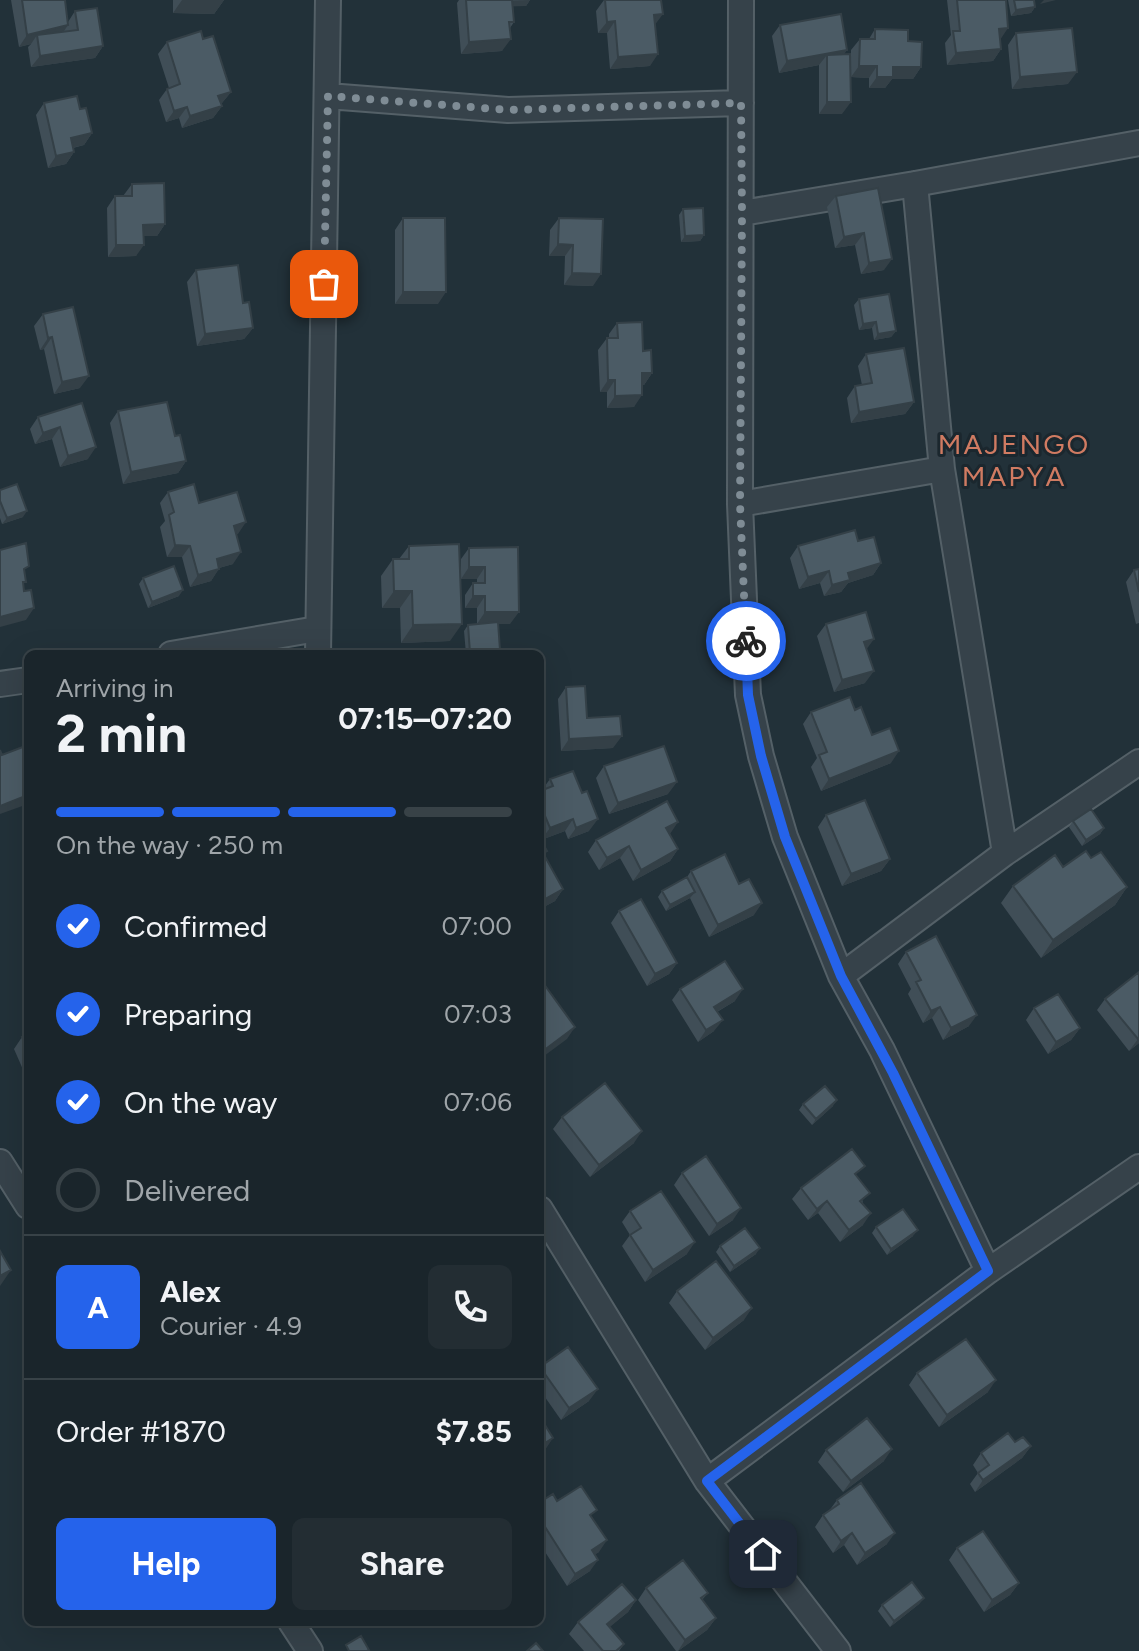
<!DOCTYPE html>
<meta charset="utf-8">
<style>
body{margin:0;font-family:Figtree,sans-serif;background:#232d33;color:#f1f3f6;height:100vh;display:flex;flex-direction:column;font-size:30px;white-space:nowrap}
*{box-sizing:border-box;margin:0}
p{font-size:26px;color:#9fa5a9}
.icon{flex:none;width:44px;height:44px;fill:none;stroke:currentColor;stroke-width:2;stroke-linecap:round;stroke-linejoin:round}
.map{position:relative;flex:1;overflow:hidden}
.details{position:absolute;left:24px;top:650px;width:520px;height:976px;display:flex;flex-direction:column;background:#1a252b;border-radius:12px;box-shadow:0 8px 32px #0002,0 0 0 2px #384247}
.details>*{flex:none}
.pin{position:absolute;display:grid;place-items:center;width:68px;height:68px;color:#fff;margin:-34px;border-radius:16px;box-shadow:0 4px 12px #0006}
.courier{position:absolute;display:grid;place-items:center;width:80px;height:80px;margin:-40px;border:6px solid #2563eb;border-radius:50%;background:#fff;color:#222;box-shadow:0 2px 10px #0007}
.summary em{font-style:normal;font-weight:700}
.summary div{display:flex;flex-direction:column-reverse}
.summary{display:flex;align-items:center;justify-content:space-between;height:136px;padding:0 32px}
h1{font-size:52px;font-weight:700;line-height:60px}
.bar{display:grid;grid-template-columns:repeat(4,1fr);gap:12px 8px;align-content:center;height:96px;padding:0 32px}
.bar i{height:10px;border-radius:6px;background:#384247}
.bar .current{background:#2563eb}
.bar p{grid-column:span 4}
.line{display:flex;align-items:center;gap:20px;padding:0 32px;border-top:2px solid #384247}
.line div{flex:1}
.round{display:grid;place-items:center;flex:none;width:84px;height:84px;border-radius:12px;background:#232d33}
ol{padding:0 32px;list-style:none}
li{display:flex;align-items:center;gap:24px;height:88px}
li p{margin-inline-start:auto}
li .icon{padding:8px;border-radius:50%;background:#2563eb;color:#fff;stroke-width:4}
li:last-child{color:#9fa5a9}
li i{width:44px;height:44px;border:4px solid #384247;border-radius:50%}
.cta{display:flex;gap:16px;margin-top:auto;padding:16px 32px}
.cta a{flex:1;height:92px;border-radius:12px;background:#2563eb;color:#fff;font-size:32px;font-weight:700;line-height:92px;text-align:center}
.cta a+a{background:#232d33;color:#f1f3f6}
.map>svg:first-child{display:block}
</style>
<div class="map">
<svg width="1139" height="1651" viewBox="0 0 1139 1651">
<rect width="100%" height="100%" fill="#223139"/>
<g fill="none" stroke-linecap="round" stroke-linejoin="round">
<g stroke="#546067" stroke-width="28">
<path id="minor" d="M741,0L740,504L748,695L761,756L785,837L841,976L882,1050L988,1271
M328,96L508,110L741,103
M915,184L942,469L1005,853
M742,213L915,184L1139,143
M740,504L942,469
M171,654L317,629
M318,654L328,0
M0,684L28,680
M841,976L1005,853L1139,762
M0,1162L28,1206
M540,1209L707,1481L838,1651
M707,1481L988,1271L1139,1167
M291,1622L310,1651"/>
</g>
<use href="#minor" stroke="#36424a" stroke-width="24"/>
</g>
<path fill="#404e57" d="M11,0H65L68,22L75,11L103,46L95,58L31,67L28,47L31,44L19,47Z
M173,0H224L214,14L173,13Z
M459,0H530L526,6H513L514,22L510,28L502,51L461,54L457,3Z
M604,0L655,25L650,66L610,69L607,33H598L596,11Z
M947,0H1006L1000,39L1001,49L993,61L947,65L945,43L951,35Z
M1008,0H1034L1035,7L1031,13L1011,16Z
M780,25L844,55L842,114H819V65L779,73L772,36Z
M875,29L908,41L921,67L913,79H892L885,88H869V78L851,77V50L860,39H869Z
M1016,33L1068,84L1012,89L1008,45Z
M203,39L231,92L221,104L222,106L213,118L182,128L179,118L166,122L159,100L167,89L169,88L158,54L167,42Z
M44,103L80,109L92,133L84,145L73,148L74,152L66,164L48,168L36,115Z
M132,184L165,224L157,236H144L136,256L108,257L107,208L115,196H123Z
M878,188L884,270L861,274L855,245L835,248L827,207L836,196Z
M683,209L704,235L700,241L681,242L679,215Z
M403,218L438,304H395V230Z
M559,218L593,286L564,285L565,256H549L550,230Z
M196,270L243,303L253,328L244,339L197,346L187,282Z
M859,299L896,331L891,337L874,340L872,328L859,330L854,305Z
M43,314L80,388L54,394L44,349L40,350L34,326Z
M617,323L643,351L652,373L644,385H642L634,407L607,408V392H600L598,350L607,338H609V334Z
M866,354L914,402L905,414L851,423L847,398L855,386L862,385L858,366Z
M82,403L88,459L60,467L52,439L35,444L30,429L38,417Z
M118,411L175,436L186,461L178,473L123,484L110,423Z
M0,490L23,517L2,524L0,518Z
M168,492L199,503L238,534H236L233,564L219,568L211,581L190,587L182,557H167L160,527L165,521L160,503Z
M858,541L881,563L873,575L848,583L841,592L824,596L820,583L799,589L790,558L798,546Z
M409,546L450,641L401,643L400,608H382L381,576L393,559H399Z
M518,547L510,624H498V654H466L464,631L468,625L477,624V608H465V595L473,583H477V579H461V559L469,548Z
M1139,569V623L1136,624L1126,582L1134,570Z
M143,578L179,596L148,608L139,584Z
M826,624L867,649L865,683L834,692L817,636Z
M566,687L587,718L613,748L561,751L558,699Z
M855,710L891,763L821,791L811,767L817,758L803,724L811,712Z
M604,766L668,794L609,814L596,778Z
M550,779L589,831L568,839L565,831L541,840L540,836V791L542,790Z
M826,815L890,859L881,871L842,886L818,827Z
M1073,821L1104,828L1100,834L1082,846L1069,827Z
M670,834L678,849L670,861L633,881L620,858L599,870L588,852L596,840Z
M540,838L544,855L563,889L555,901L540,909Z
M1091,858L1127,887L1115,905L1041,958L1001,903L1013,886L1063,867Z
M691,871L754,915L709,937L690,898L666,911L658,897L662,891L687,877Z
M619,911L677,963L669,974L647,986L611,923Z
M906,952L969,1026L943,1040L932,1018L923,1023L908,994L911,989L898,964Z
M1139,972V1043L1129,1051L1097,1010L1105,999Z
M680,989L735,1001L717,1012L714,1031L698,1042L672,1000Z
M1034,1008L1080,1028L1071,1040L1048,1054L1026,1020Z
M28,1034V1081L14,1049L22,1037Z
M803,1104L833,1106L812,1125L799,1110Z
M562,1117L634,1143L590,1177L553,1129Z
M682,1173L733,1220L709,1236L674,1185Z
M858,1177L863,1203V1225L840,1242L818,1213L808,1220L792,1199L801,1188Z
M630,1211L687,1254L645,1282L622,1246L630,1235L622,1222Z
M876,1227L913,1236L887,1255L872,1233Z
M720,1246L756,1254L730,1272L716,1252Z
M677,1291L744,1320L705,1350L669,1303Z
M540,1367L589,1401L561,1420L540,1390Z
M917,1373L988,1392L939,1427L909,1385Z
M1015,1442L1031,1446L1022,1458L975,1492L970,1484L978,1473L973,1465L981,1453Z
M826,1450L884,1461L843,1492L818,1462Z
M837,1500L887,1544L857,1565L844,1545L833,1553L815,1527L823,1515L829,1511Z
M557,1501L592,1517L599,1552L595,1554L590,1571L567,1586L540,1544V1502Z
M957,1548L1019,1583L1010,1595L984,1612L949,1560Z
M646,1588L708,1593L702,1600L716,1618L707,1630L678,1651H676L638,1600Z
M924,1598L919,1604L890,1627L878,1611L882,1605Z
M636,1600L628,1612L609,1627L624,1644L619,1651H584L569,1634L578,1622Z"/>
<path fill="#344047" d="M182,0H224L214,14L173,13Z
M530,0L526,6L497,7L502,1Z
M1044,0H1056L1040,4Z
M1035,7L1031,13L1011,16L1016,10Z
M663,14L654,26V15Z
M615,21L607,33H598L607,22Z
M68,25L60,37L37,35L31,44L19,47L27,35Z
M1008,28L1000,40L999,29Z
M511,39L502,51L461,54L469,42Z
M103,46L95,58L31,67L40,56Z
M1001,49L993,61L947,65L956,53Z
M847,50L839,62L827,55L819,65L779,73L787,61Z
M658,54L650,66L610,69L618,57Z
M859,66H877L869,78L851,77Z
M893,67H921L913,79H892L885,88H869L877,77Z
M1077,72L1068,84L1012,89L1020,77Z
M231,92L222,103L210,107L218,96Z
M827,102H851L842,114H819Z
M222,106L213,118L182,128L190,116Z
M187,107L179,118L166,122L174,111Z
M92,133L84,145L62,150L71,138Z
M74,152L66,164L48,168L56,156Z
M165,224L157,236H135L143,225Z
M864,233L855,245L835,248L844,237Z
M704,235L700,241L681,242L685,236Z
M558,244L573,245L565,256H549Z
M116,245H144L136,256L108,257Z
M892,259L884,270L861,274L869,263Z
M572,273L601,274L593,286L564,285Z
M403,292H446L438,304H395Z
M876,322L872,328L859,330L863,324Z
M253,328L244,339L197,346L205,334Z
M896,331L891,337L874,340L878,334Z
M52,337L44,349L40,350L48,338Z
M642,373H652L644,385H633Z
M89,376L80,388L54,394L62,382Z
M608,380H615L607,392H600Z
M642,395L634,407L607,408L615,396Z
M914,402L905,414L851,423L859,412Z
M60,427L52,439L35,444L43,433Z
M96,447L88,459L60,467L68,456Z
M186,461L178,473L123,484L131,472Z
M27,511L23,517L2,524L7,518Z
M246,522L238,534L225,537L234,526Z
M175,545L190,546L182,557H167Z
M241,552L233,564L208,571L217,559Z
M881,563L873,575L848,583L841,592L824,596L832,585L848,573Z
M469,567H485L477,579H461Z
M219,569L211,581L190,587L198,575Z
M829,571L820,583L799,589L808,577Z
M183,590L179,596L148,608L152,602Z
M394,591H412L400,608H382Z
M473,596H485L477,608H465Z
M34,608L26,620L0,627V617Z
M485,612H519L510,624H477Z
M462,624L450,641L401,643L413,625Z
M874,639L866,650L864,642Z
M500,650L498,654H469L470,653Z
M874,671L865,683L834,692L842,680Z
M622,736L613,748L561,751L569,739Z
M899,751L891,763L821,791L829,779Z
M677,782L668,794L609,814L618,803Z
M28,795V804L0,814V806Z
M573,819L565,831L541,840L550,828Z
M598,819L589,831L568,839L576,828Z
M678,822L670,834L666,828Z
M1104,828L1100,834L1082,846L1086,840Z
M629,846L620,858L599,870L607,858Z
M678,849L670,861L633,881L641,870Z
M890,859L881,871L842,886L851,874Z
M1127,887L1115,905L1041,958L1053,940Z
M563,889L555,901L540,909V906L545,899Z
M695,892L690,898L666,911L670,905Z
M762,903L754,915L709,937L718,925Z
M677,963L669,974L647,986L655,974Z
M743,989L735,1001L706,1018L714,1007Z
M940,1007L932,1018L923,1023L931,1011Z
M977,1015L969,1026L943,1040L951,1028Z
M723,1020L714,1031L698,1042L706,1030Z
M575,1027L567,1039L540,1059V1055L543,1051Z
M1080,1028L1071,1040L1048,1054L1056,1042Z
M1139,1038V1043L1129,1051L1138,1039Z
M837,1100L833,1106L812,1125L816,1119Z
M642,1131L634,1143L590,1177L599,1165Z
M827,1201L818,1213L808,1220L817,1209Z
M741,1208L733,1220L709,1236L717,1224Z
M871,1213L863,1225L840,1242L849,1230Z
M918,1230L913,1236L887,1255L891,1249Z
M695,1242L687,1254L645,1282L653,1270Z
M760,1248L756,1254L730,1272L734,1266Z
M11,1270L0,1286V1276Z
M752,1308L744,1320L705,1350L713,1338Z
M996,1380L988,1392L939,1427L947,1415Z
M598,1389L589,1401L561,1420L569,1408Z
M553,1438L545,1450L540,1453V1446Z
M1031,1446L1022,1458L975,1492L983,1480Z
M892,1449L884,1461L843,1492L851,1481Z
M852,1533L844,1545L833,1553L841,1541Z
M895,1533L887,1544L857,1565L865,1553Z
M607,1540L599,1552L584,1562L592,1550Z
M598,1560L590,1571L567,1586L575,1574Z
M1019,1583L1010,1595L984,1612L992,1600Z
M924,1598L919,1604L890,1627L894,1621Z
M636,1600L628,1612L599,1636L607,1624Z
M716,1618L707,1630L678,1651L685,1640Z"/>
<path fill="#4b5b65" stroke="#344047" stroke-width="2" d="M22,0H65L68,25L27,35Z
M466,0H512L514,22H509L511,39L469,42Z
M605,0H661L663,14L654,15L658,54L618,57L615,21L607,22Z
M957,0H1006L1008,28L999,29L1001,49L956,53L953,31H960Z
M1014,0H1034L1035,7L1016,10Z
M97,8L103,46L40,56L37,35L78,30L75,11Z
M841,14L847,50L787,61L780,25Z
M1072,28L1077,72L1020,77L1016,33Z
M875,29L908,30V41L922,42L921,67H893V77H877V66H859L860,39H875Z
M201,31L203,39L213,36L231,92L218,96L222,106L190,116L187,107L174,111L167,89L180,84L167,42Z
M850,54L851,102H827V55Z
M77,96L80,109L86,108L92,133L71,138L74,152L56,156L44,103Z
M164,183L165,224L143,225L144,245H116L115,196H132V184Z
M878,188L892,259L869,263L864,233L844,237L836,196Z
M703,208L704,235L685,236L683,209Z
M403,218H445L446,292H403Z
M559,218L603,219L601,274L572,273L573,245L558,244Z
M238,265L243,303L249,302L253,328L205,334L196,270Z
M889,294L896,331L878,334L876,322L863,324L859,299Z
M73,307L89,376L62,382L52,337L48,338L43,314Z
M642,322L643,351L651,350L652,373H642V395L615,396V380H608L607,338H618L617,323Z
M904,348L914,402L859,412L855,386L872,383L866,354Z
M167,402L175,436L180,435L186,461L131,472L118,411Z
M82,403L96,447L68,456L60,427L43,433L38,417Z
M17,484L27,511L7,518L0,501V490Z
M194,484L199,503L237,492L246,522L234,526L241,552L217,559L219,569L198,575L190,546L175,545L169,515L174,512L168,492Z
M855,530L858,541L874,537L881,563L848,573L850,580L832,585L829,571L808,577L798,546Z
M26,543L29,566L24,569L26,582H23L24,591L31,590L34,608L0,617V550Z
M459,544L462,624L413,625L412,591H394L393,559H409V546Z
M518,547L519,612H485V596H473V583H485V567H469V548Z
M174,566L183,590L152,602L143,578Z
M1139,569V592L1134,570Z
M866,612L874,639L864,642L874,671L842,680L826,624Z
M498,622L500,650L470,653L468,625Z
M585,686L587,718L620,716L622,736L569,739L566,687Z
M850,697L855,710L861,707L872,735L890,728L899,751L829,779L819,755L827,752L811,712Z
M28,745V795L0,806V750L2,755Z
M664,746L677,782L618,803L604,766Z
M573,771L582,793L587,791L598,819L576,828L573,819L550,828L540,804V791L553,786L550,779Z
M865,800L890,859L851,874L826,815Z
M667,801L678,822L666,828L678,849L641,870L629,846L607,858L596,840Z
M1091,809L1104,828L1086,840L1073,821Z
M540,838L547,851L543,853L563,889L545,899L540,891Z
M1086,851L1091,858L1101,852L1127,887L1053,940L1013,886L1055,855L1063,867Z
M725,854L739,884L749,879L762,903L718,925L691,871Z
M687,877L695,892L670,905L662,891Z
M641,899L677,963L655,974L619,911Z
M936,936L977,1015L951,1028L940,1007L931,1011L916,982L921,980L906,952Z
M725,961L743,989L714,1007L723,1020L706,1030L680,989Z
M1139,972V1038L1138,1039L1105,999Z
M541,980L575,1027L543,1051L540,1047Z
M1058,994L1080,1028L1056,1042L1034,1008Z
M28,1034V1050L22,1037Z
M605,1083L642,1131L599,1165L562,1117Z
M825,1086L837,1100L816,1119L803,1104Z
M852,1149L865,1166L855,1174L870,1193L860,1201L871,1213L849,1230L827,1201L817,1209L801,1188Z
M706,1156L741,1208L717,1224L682,1173Z
M661,1191L695,1242L653,1270L630,1235L641,1228L630,1211Z
M903,1209L918,1230L891,1249L876,1227Z
M745,1228L760,1248L734,1266L720,1246Z
M0,1251L11,1270L0,1276Z
M716,1261L752,1308L713,1338L677,1291Z
M966,1339L996,1380L947,1415L917,1373Z
M568,1347L598,1389L569,1408L540,1367Z
M540,1417L553,1438L540,1446Z
M867,1418L892,1449L851,1481L826,1450Z
M1008,1433L1015,1442L1023,1437L1031,1446L983,1480L978,1473L989,1465L981,1453Z
M861,1483L895,1533L865,1553L852,1533L841,1541L823,1515L839,1504L837,1500Z
M581,1486L597,1510L590,1515L607,1540L592,1550L598,1560L575,1574L540,1519V1502L553,1494L557,1501Z
M983,1531L1019,1583L992,1600L957,1548Z
M683,1560L708,1593L701,1598L716,1618L685,1640L646,1588Z
M912,1582L924,1598L894,1621L882,1605Z
M622,1584L636,1600L607,1624L624,1644L616,1651H603L578,1622Z
M361,1636L369,1650L367,1651H349L346,1645Z
M536,1643L543,1651H527Z"/>
<g fill="none" stroke-linecap="round" stroke-linejoin="round">
<path stroke="#7f8c95" stroke-width="8" stroke-dasharray="0 14.4" d="M324,284L328,96L508,110L741,103L742,213L740,504L746,641"/>
<path stroke="#2563eb" stroke-width="10" d="M746,641L748,695L761,756L785,837L841,976L893,1073L988,1271L707,1481L763,1554"/>
</g>
<g text-anchor="middle" stroke-width="6" stroke-linejoin="round" paint-order="stroke">
<g font-size="28" letter-spacing="2" fill="#d07b62" stroke="#1b272e">
<text x="1014" y="454">MAJENGO<tspan x="1014" dy="32">MAPYA</tspan></text>
</g>
</g>
</svg>
<div class="pin" style="left:324px;top:284px;background:#ea580c"><svg class="icon" aria-label="bag" viewBox="0 0 24 24"><path d="M5 8h14l-1 12H6zM9 8a3 3 0 0 1 6 0"/></svg></div>
<div class="pin" style="left:763px;top:1554px;background:#1f2937"><svg class="icon" aria-label="home" viewBox="0 0 24 24"><path d="M3 11l9-7 9 7M6 9v11h12V9"/></svg></div>
<div class="courier" style="left:746px;top:641px"><svg class="icon" aria-label="bike" viewBox="0 0 24 24"><circle cx="6" cy="16" r="4"/><circle cx="18" cy="16" r="4"/><path d="M6 16l4-8h5l3 8M10 8l3 8H6M13 5h3"/></svg></div>
<section class="details">
<div class="summary"><div><h1>2 min</h1><p>Arriving in</p></div><em>07:15–07:20</em></div>
<div class="bar"><i class="current"></i><i class="current"></i><i class="current"></i><i></i><p>On the way · 250 m</p></div>
<ol>
<li><svg class="icon" aria-label="check" viewBox="0 0 24 24"><path d="M5 12l5 5 9-10"/></svg>Confirmed<p>07:00</p></li>
<li><svg class="icon" aria-label="check" viewBox="0 0 24 24"><path d="M5 12l5 5 9-10"/></svg>Preparing<p>07:03</p></li>
<li><svg class="icon" aria-label="check" viewBox="0 0 24 24"><path d="M5 12l5 5 9-10"/></svg>On the way<p>07:06</p></li>
<li><i></i>Delivered</li>
</ol>
<div class="line" style="height:144px"><b class="round" style="background:#2563eb;color:#fff">A</b><div><b>Alex</b><p>Courier · 4.9</p></div><a class="round"><svg class="icon" aria-label="phone" viewBox="0 0 24 24"><path d="M5 4h4l2 5-3 2q2 4 5 5l2-3 5 2v4C11 20 4 13 5 4z"/></svg></a></div>
<div class="line" style="height:104px"><div>Order #1870</div><b>$7.85</b></div>
<div class="cta"><a>Help</a><a>Share</a></div>
</section>
</div>
